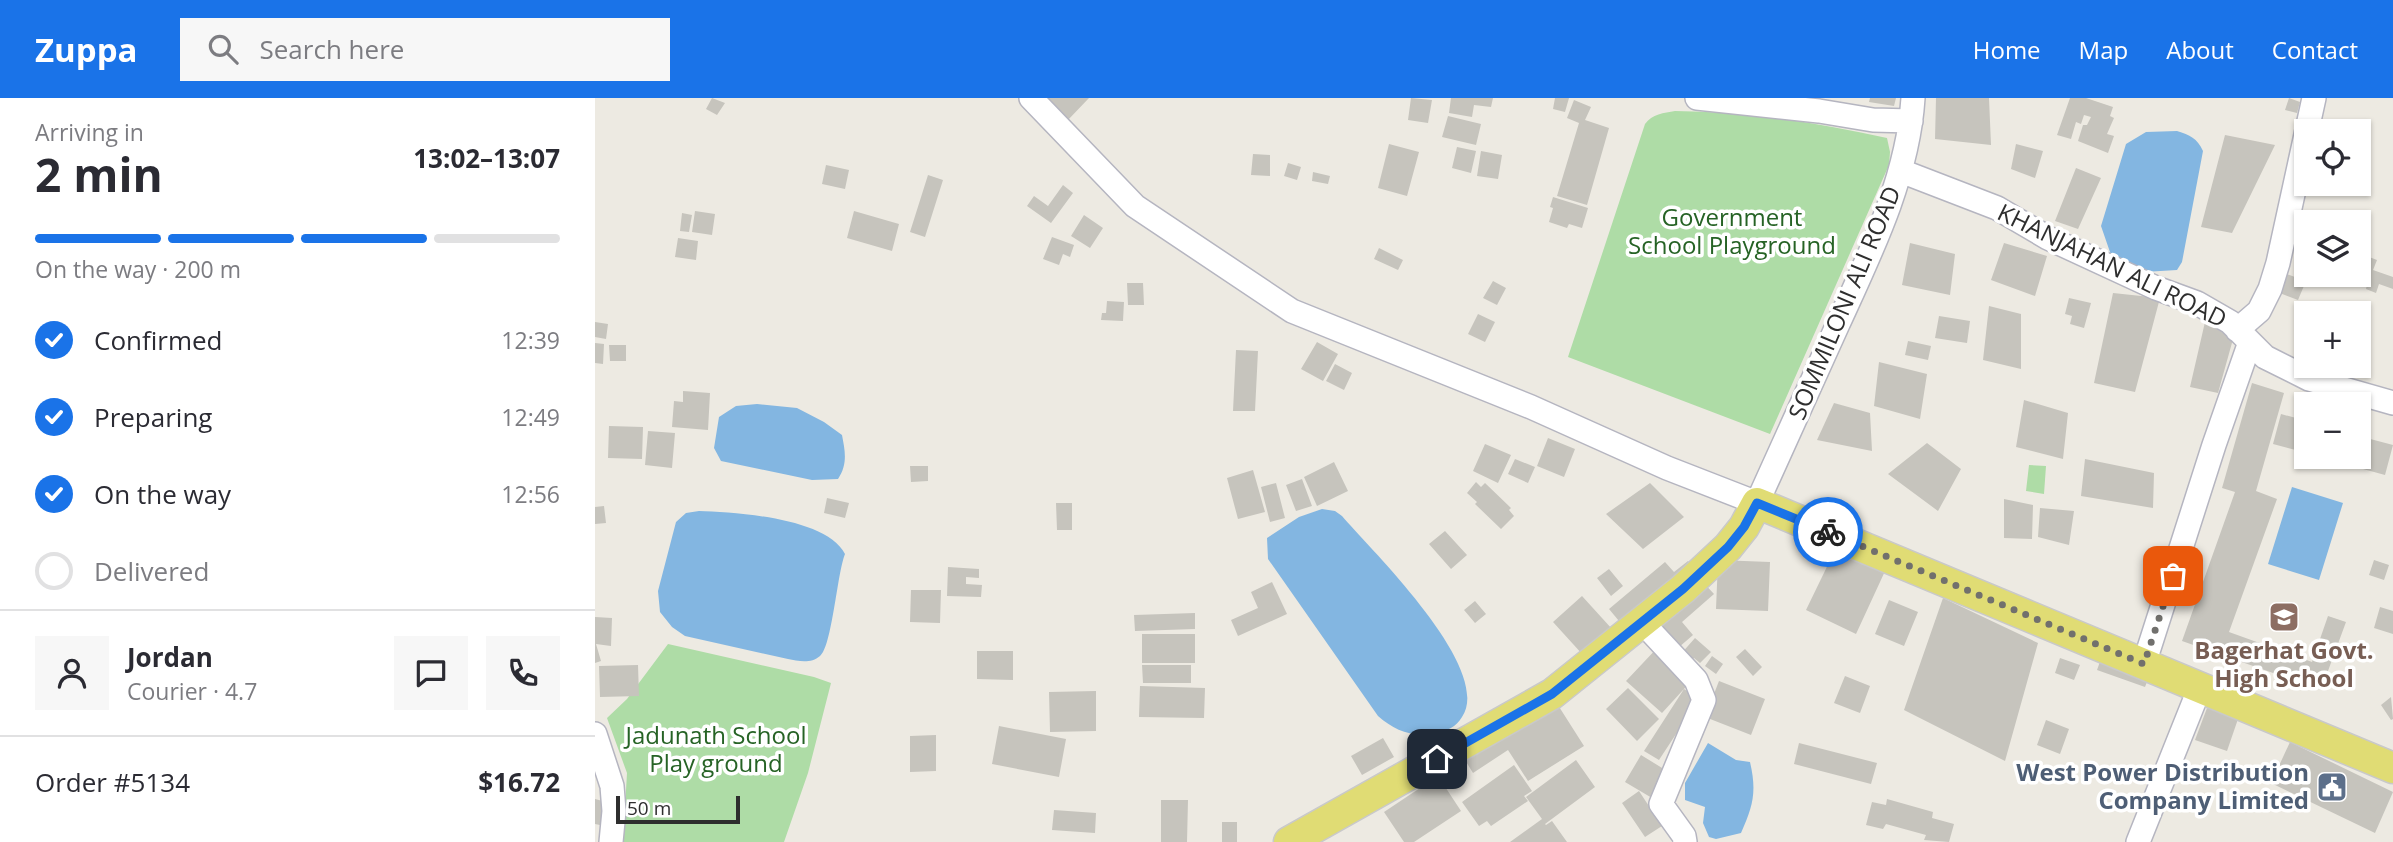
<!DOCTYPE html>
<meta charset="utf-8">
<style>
body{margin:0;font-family:"Open Sans",sans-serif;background:#f7f7f7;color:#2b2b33;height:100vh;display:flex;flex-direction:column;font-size:26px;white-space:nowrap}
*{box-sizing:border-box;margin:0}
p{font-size:23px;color:#7c7c81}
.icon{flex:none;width:38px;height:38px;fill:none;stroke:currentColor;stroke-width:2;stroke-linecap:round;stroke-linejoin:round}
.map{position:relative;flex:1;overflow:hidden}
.details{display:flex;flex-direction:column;background:#fff;width:595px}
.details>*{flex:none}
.tools{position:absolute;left:1699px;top:21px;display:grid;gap:14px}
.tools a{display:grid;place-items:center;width:77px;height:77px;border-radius:0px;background:#fff;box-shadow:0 2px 5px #0004;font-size:35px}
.scale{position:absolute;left:21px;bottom:18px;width:124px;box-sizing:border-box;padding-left:7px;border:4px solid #2e2e2e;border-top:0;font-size:19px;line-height:24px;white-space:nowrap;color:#2e2e2e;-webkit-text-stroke:5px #fff;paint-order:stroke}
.pin{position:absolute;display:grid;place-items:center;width:60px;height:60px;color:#fff;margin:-30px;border-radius:14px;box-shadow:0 4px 10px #0006}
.courier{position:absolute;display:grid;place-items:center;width:70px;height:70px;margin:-35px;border:5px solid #1a73e8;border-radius:50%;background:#fff;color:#222;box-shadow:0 2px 9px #0007}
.summary em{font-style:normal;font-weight:700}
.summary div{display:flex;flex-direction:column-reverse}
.summary{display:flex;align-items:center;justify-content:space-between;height:119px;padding:0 35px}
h1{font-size:46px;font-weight:700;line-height:52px}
.bar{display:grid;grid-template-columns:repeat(4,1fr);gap:10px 7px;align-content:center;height:84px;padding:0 35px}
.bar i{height:9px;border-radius:5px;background:#e1e1e2}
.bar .selected{background:#1a73e8}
.bar p{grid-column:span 4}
.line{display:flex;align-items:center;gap:18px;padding:0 35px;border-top:2px solid #e1e1e2}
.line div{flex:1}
.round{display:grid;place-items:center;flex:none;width:74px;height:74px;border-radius:0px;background:#f7f7f7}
ol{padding:0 35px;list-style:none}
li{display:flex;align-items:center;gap:21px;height:77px}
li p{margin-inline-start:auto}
li .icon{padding:7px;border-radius:50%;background:#1a73e8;color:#fff;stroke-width:4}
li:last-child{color:#7c7c81}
li i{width:38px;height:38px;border:4px solid #e1e1e2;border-radius:50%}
header{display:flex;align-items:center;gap:42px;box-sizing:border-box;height:98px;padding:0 35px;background:#1a73e8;color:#fff}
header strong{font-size:33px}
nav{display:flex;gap:38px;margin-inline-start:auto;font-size:24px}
.search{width:490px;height:63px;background:#f7f7f7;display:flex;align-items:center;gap:18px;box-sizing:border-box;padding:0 24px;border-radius:0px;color:#7c7c81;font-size:26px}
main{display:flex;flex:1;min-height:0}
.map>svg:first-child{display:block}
</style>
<header>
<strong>Zuppa</strong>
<div class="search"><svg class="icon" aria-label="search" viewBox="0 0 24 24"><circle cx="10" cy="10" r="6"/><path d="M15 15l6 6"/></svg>Search here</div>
<nav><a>Home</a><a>Map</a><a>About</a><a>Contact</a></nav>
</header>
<main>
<section class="details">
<div class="summary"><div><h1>2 min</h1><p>Arriving in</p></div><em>13:02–13:07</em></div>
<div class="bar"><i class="selected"></i><i class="selected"></i><i class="selected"></i><i></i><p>On the way · 200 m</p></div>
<ol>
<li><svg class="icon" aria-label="check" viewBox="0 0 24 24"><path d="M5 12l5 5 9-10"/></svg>Confirmed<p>12:39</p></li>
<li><svg class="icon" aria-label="check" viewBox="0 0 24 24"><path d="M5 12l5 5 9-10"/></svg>Preparing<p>12:49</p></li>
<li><svg class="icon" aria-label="check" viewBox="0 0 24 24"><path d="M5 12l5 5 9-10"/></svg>On the way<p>12:56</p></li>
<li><i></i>Delivered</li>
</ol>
<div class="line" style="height:126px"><a class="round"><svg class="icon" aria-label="person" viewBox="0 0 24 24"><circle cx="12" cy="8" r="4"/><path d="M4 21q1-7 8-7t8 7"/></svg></a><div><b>Jordan</b><p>Courier · 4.7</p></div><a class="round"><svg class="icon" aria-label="chat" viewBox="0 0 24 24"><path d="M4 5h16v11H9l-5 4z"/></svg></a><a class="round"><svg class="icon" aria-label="phone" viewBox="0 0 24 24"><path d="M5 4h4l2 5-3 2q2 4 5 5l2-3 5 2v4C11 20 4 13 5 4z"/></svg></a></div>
<div class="line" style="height:91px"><div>Order #5134</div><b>$16.72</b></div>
</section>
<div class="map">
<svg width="1798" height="744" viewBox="0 0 1798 744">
<rect width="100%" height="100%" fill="#edeae2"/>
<path fill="#aedca6" d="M1080,13C1153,14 1221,24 1292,40L1295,54L1294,67L1175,336L973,259L1050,26C1057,16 1069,15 1080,13Z
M1434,367L1451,368L1449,396L1431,393Z
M73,546L219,579L236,585L213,675L189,744H28L32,675L12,620L32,601Z"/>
<path fill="#83b6e1" d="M1582,33C1595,37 1602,40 1608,53L1587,164L1582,172L1549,174L1516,157L1506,128L1531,46L1551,34Z
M162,306L202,310L229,324L247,337C250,353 253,366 243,381L217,382L126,363L119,350L124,319L141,308Z
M1697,389L1748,405L1724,482L1673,466Z
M727,411L740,413L747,418C778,454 899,571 867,619C861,629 852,633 841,635C818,640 800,633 783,618L673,461L672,440L704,419Z
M104,413C141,414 232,420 250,456C242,476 237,549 225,558C216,566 203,563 193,561L90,538L77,529L65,514L63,493L81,424L91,415Z
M1113,645L1141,662L1155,664C1162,694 1158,708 1146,735L1121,741L1114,739L1108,725L1110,709L1090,702V685Z"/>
<path fill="#c6c4bd" d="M117,0L130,5L122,17L111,11Z
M449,0H494L472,23Z
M816,0L837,2L833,25L813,22Z
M856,0H898L896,9L879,7L877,19L854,15Z
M960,0H974L970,14L958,11Z
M1275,0H1301L1299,8L1274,4Z
M1341,0H1394L1396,47L1340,41Z
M1475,0H1491L1518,9L1515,18L1519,20L1512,36L1519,38L1513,55L1483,43L1488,27H1492L1496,19L1489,17L1486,26L1481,24L1476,41L1462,37Z
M1694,0L1705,4L1702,15L1690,12Z
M979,2L996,9L990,22L1014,30L992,107L962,98L984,25L972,20Z
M853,18L886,26L881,47L847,39Z
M1630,37L1680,47L1637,135L1606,129Z
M794,46L824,54L812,98L783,90Z
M1421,46L1448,53L1440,80L1416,71Z
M862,49L881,53L876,75L857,70Z
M886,53L907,57L903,81L882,78Z
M658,56L675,57V78L656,77Z
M693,65L706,69L702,82L689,78Z
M231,67L254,72L250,91L227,86Z
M1481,70L1506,80L1483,131L1460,123Z
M718,74L735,78L733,86L717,83Z
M333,77L348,82L330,139L315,134Z
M468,87L478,95L456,125L432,108L439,98L453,108Z
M958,99L993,110L987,130L974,126L972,130L954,124L958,110L955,109Z
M100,113L120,116L117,137L97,134Z
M259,113L304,126L297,153L252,140Z
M87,115L97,117L94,134L85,133Z
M489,117L508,130L495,150L476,138Z
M457,139L479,147L475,159L468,156L464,167L448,161Z
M83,140L103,143L101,162L80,159Z
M1315,145L1360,156L1355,197L1307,187Z
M1409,145L1452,158L1440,198L1396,182Z
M784,150L808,162L803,172L779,161Z
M1769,157L1782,162L1778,172L1798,179V191L1784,186L1781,195L1771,191L1772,187L1759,183L1761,177H1764Z
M1689,175L1711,183L1703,202L1682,194Z
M898,183L911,190L902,207L888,200Z
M532,185H548L549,207H533Z
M1518,195L1565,200L1540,294L1499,285Z
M1474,200L1496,205L1489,230L1475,226L1477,218L1470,216Z
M512,203L529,204L528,223L506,222L507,215H511Z
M1394,208L1426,216V271L1388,262Z
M883,216L900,224L890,244L873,236Z
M1344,218L1375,223L1372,245L1340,240Z
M0,224L13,226L11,241L0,239Z
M1610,224L1640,234L1623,295L1595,289Z
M1313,243L1336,248L1333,262L1310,257Z
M722,244L743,256L728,283L706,271Z
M0,245L9,246L8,266L0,265Z
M14,247H31V263H15Z
M641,252L663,253L660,313H638Z
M1284,264L1332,276L1325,321L1279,308Z
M740,266L757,275L749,292L731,283Z
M1657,285L1689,295L1661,393L1682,401L1634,534L1717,564L1733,518L1751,524L1726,592L1587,543L1640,394L1627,390Z
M88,293L115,295L113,332L77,329L79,303L88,304Z
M1429,302L1473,315L1468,361L1421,349Z
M1239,305L1275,315L1277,353L1222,342Z
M1686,316L1712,323V355L1678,346Z
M14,328L48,329L47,361L13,360Z
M53,333L80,335L77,370L50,367Z
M1764,338L1798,347L1790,377L1728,360L1764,359Z
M953,340L980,351L969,379L942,368Z
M1332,345L1366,371L1343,413L1293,376Z
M890,346L916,357L903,385L878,373Z
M920,361L940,369L933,385L913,376Z
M1490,361L1559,375L1558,410L1486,398Z
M739,364L753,393L722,408L709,379Z
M315,368H333V383L316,384Z
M658,372L670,414L643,421L632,380Z
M707,381L717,408L701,413L691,387Z
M881,384L886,389L890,385L916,410L914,412L919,418L906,431L880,406L882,404L872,395Z
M681,385L690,420L675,424L666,389Z
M1055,385L1089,419L1048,451L1011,416Z
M232,400L254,405L250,420L229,415Z
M1409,401L1438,407L1437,441L1409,440Z
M461,405H477V432H462Z
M9,408L11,425L0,426V409Z
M1445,410L1479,413L1474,447L1443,439Z
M850,433L872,457L856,471L834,446Z
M1242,448L1291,471L1261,536L1211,512Z
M1123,462L1175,464L1173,513L1121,511Z
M1779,462L1794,467L1789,482L1774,477Z
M1093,463L1099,470L1029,529L1014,511L1070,464L1079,474Z
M353,469L384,471V480L371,479V486L387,487L386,499L352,498Z
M1014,471L1028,488L1016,498L1002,480Z
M1106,482L1119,496L1087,524L1098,537L1083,550L1059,522Z
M677,484L692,516L643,538L636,522L663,510L656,494Z
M316,492H346L345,525L315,524Z
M987,498L1017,531L988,557L958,524Z
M1348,500L1443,545L1410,663L1309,612Z
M1294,502L1323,514L1309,548L1280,536Z
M880,503L891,516L880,525L869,512Z
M1785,509L1798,513V536L1779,530Z
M600,515V531L540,533L539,517Z
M0,519L17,520L16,548L1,546L6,563L0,565Z
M547,536H600V565H547Z
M1100,540L1116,554L1105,565L1099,560L1094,565L1085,557Z
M1064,548L1099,580L1067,615L1031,583Z
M1150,551L1167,569L1158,578L1141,559Z
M382,553H418V582L382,581Z
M1117,558L1128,566L1121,576L1110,568Z
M1507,558L1555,576L1550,589L1502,572Z
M1465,560L1485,567L1479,582L1460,575Z
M43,567L44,598L5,599L4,568Z
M547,567H596V585H548Z
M1250,578L1275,588L1265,615L1239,605Z
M1124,583L1170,601L1156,637L1110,619Z
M545,588L610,590L609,620L544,619Z
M1033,590L1064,621L1042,643L1011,611Z
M1089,591L1104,601L1064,662L1049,653Z
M501,593V633L455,634L454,594Z
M1796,599L1798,621L1796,622L1786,607Z
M961,604L989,648L933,683L913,652L878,675L870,662Z
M1612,610L1643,621L1632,653L1600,642Z
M1451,622L1474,631L1465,656L1442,647Z
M404,628L471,641L464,679L397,666Z
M341,637V673L315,674V638Z
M788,640L799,659L767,677L756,658Z
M1695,644L1798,694L1780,735L1676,685Z
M1204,645L1282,665L1276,686L1199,666Z
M1046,657L1072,673L1057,700L1030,684Z
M981,662L1000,689L950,726L951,727L957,723L972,744H915L947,721L931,699Z
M919,667L937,693L929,698L933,703L896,728L892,723L884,728L867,704Z
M843,678L866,713L819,744H809L789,714Z
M1044,693L1067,728L1050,739L1027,705Z
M0,701L15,705L10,728L0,726Z
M1292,701L1338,714L1337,720L1359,726L1354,744L1329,742L1331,737L1291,726L1288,731L1271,727L1277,704L1291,707Z
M566,702H593L592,744H566Z
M459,712L501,715L500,735L457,732Z
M627,724H642V744H627Z"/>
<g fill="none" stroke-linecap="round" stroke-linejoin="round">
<g stroke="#b5b5c0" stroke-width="26">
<path id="minor" d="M436,0L540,108L697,213L936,309L1072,370L1162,405C1189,345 1216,285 1243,226C1276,154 1313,79 1318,0
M1102,0L1224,13L1278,22L1316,23
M1306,73L1402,110L1453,140L1561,190L1602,205L1635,224L1670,259L1714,281L1798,305
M1642,232L1664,213L1675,191L1683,165L1719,0
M1047,524L1101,582L1109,602L1066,706L1089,738L1090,744
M1549,566L1619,347L1655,244
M0,636L17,688L19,713L16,744
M1543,744L1605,589"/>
</g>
<g stroke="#c9c9c9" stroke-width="33">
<path id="major" d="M694,744L957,596L1088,491L1133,449L1149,429L1162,405L1798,670"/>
</g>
<use href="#minor" stroke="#fff" stroke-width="23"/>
<use href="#major" stroke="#e0dc74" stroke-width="30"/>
</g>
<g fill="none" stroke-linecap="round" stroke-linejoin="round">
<path stroke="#71706d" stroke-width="7" stroke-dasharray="0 12.6" d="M1233,434L1549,566L1578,478"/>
<path stroke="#1a73e8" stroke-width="9" d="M842,661L957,596L1088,491L1133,449L1149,429L1162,405L1233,434"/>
</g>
<defs>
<g id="school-square" transform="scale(1.575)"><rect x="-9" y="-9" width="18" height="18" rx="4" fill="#8d6e63" stroke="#fff"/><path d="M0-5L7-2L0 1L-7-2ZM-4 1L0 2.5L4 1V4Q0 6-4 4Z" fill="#fff"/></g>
<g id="civic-square" transform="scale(1.575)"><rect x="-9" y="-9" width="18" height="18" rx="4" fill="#5c6f8a" stroke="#fff"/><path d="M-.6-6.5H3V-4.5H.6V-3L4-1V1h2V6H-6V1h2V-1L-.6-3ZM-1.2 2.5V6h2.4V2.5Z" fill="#fff"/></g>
</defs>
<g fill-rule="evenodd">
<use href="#school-square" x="1689" y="519"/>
<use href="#civic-square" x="1737" y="689"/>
</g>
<g text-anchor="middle" stroke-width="7" stroke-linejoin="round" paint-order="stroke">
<g font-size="24" fill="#266325" stroke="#fff">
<text x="1137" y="128">Government<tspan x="1137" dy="28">School Playground</tspan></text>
<text x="121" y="646">Jadunath School<tspan x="121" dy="28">Play ground</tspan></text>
</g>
<g font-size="24" fill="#2e2e2e" stroke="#fff">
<text transform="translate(1517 168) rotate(26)" y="8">KHANJAHAN ALI ROAD</text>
<text transform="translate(1250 205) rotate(-67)" y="8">SOMMILONI ALI ROAD</text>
</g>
<g font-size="24" font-weight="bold" fill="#785e54" stroke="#fff">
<text x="1689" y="561">Bagerhat Govt.<tspan x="1689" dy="28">High School</tspan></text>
</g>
<g font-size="24" font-weight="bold" fill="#4e5e75" stroke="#fff" text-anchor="end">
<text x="1714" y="683">West Power Distribution<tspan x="1714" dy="28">Company Limited</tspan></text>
</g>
</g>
</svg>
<div class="tools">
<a><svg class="icon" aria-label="locate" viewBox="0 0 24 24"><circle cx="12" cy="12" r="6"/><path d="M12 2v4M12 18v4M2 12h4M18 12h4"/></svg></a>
<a><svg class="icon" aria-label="layers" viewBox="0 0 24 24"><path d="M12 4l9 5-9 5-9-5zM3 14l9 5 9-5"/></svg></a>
<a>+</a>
<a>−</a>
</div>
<div class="scale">50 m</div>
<div class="pin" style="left:1578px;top:478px;background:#ea580c"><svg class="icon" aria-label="bag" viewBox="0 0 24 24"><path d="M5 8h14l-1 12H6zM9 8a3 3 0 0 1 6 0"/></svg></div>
<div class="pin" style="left:842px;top:661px;background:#1f2937"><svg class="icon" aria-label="home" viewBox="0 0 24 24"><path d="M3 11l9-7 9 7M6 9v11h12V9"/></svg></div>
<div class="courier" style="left:1233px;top:434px"><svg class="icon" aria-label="bike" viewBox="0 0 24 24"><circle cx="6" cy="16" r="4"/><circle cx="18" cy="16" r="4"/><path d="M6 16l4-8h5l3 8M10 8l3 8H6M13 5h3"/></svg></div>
</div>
</main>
